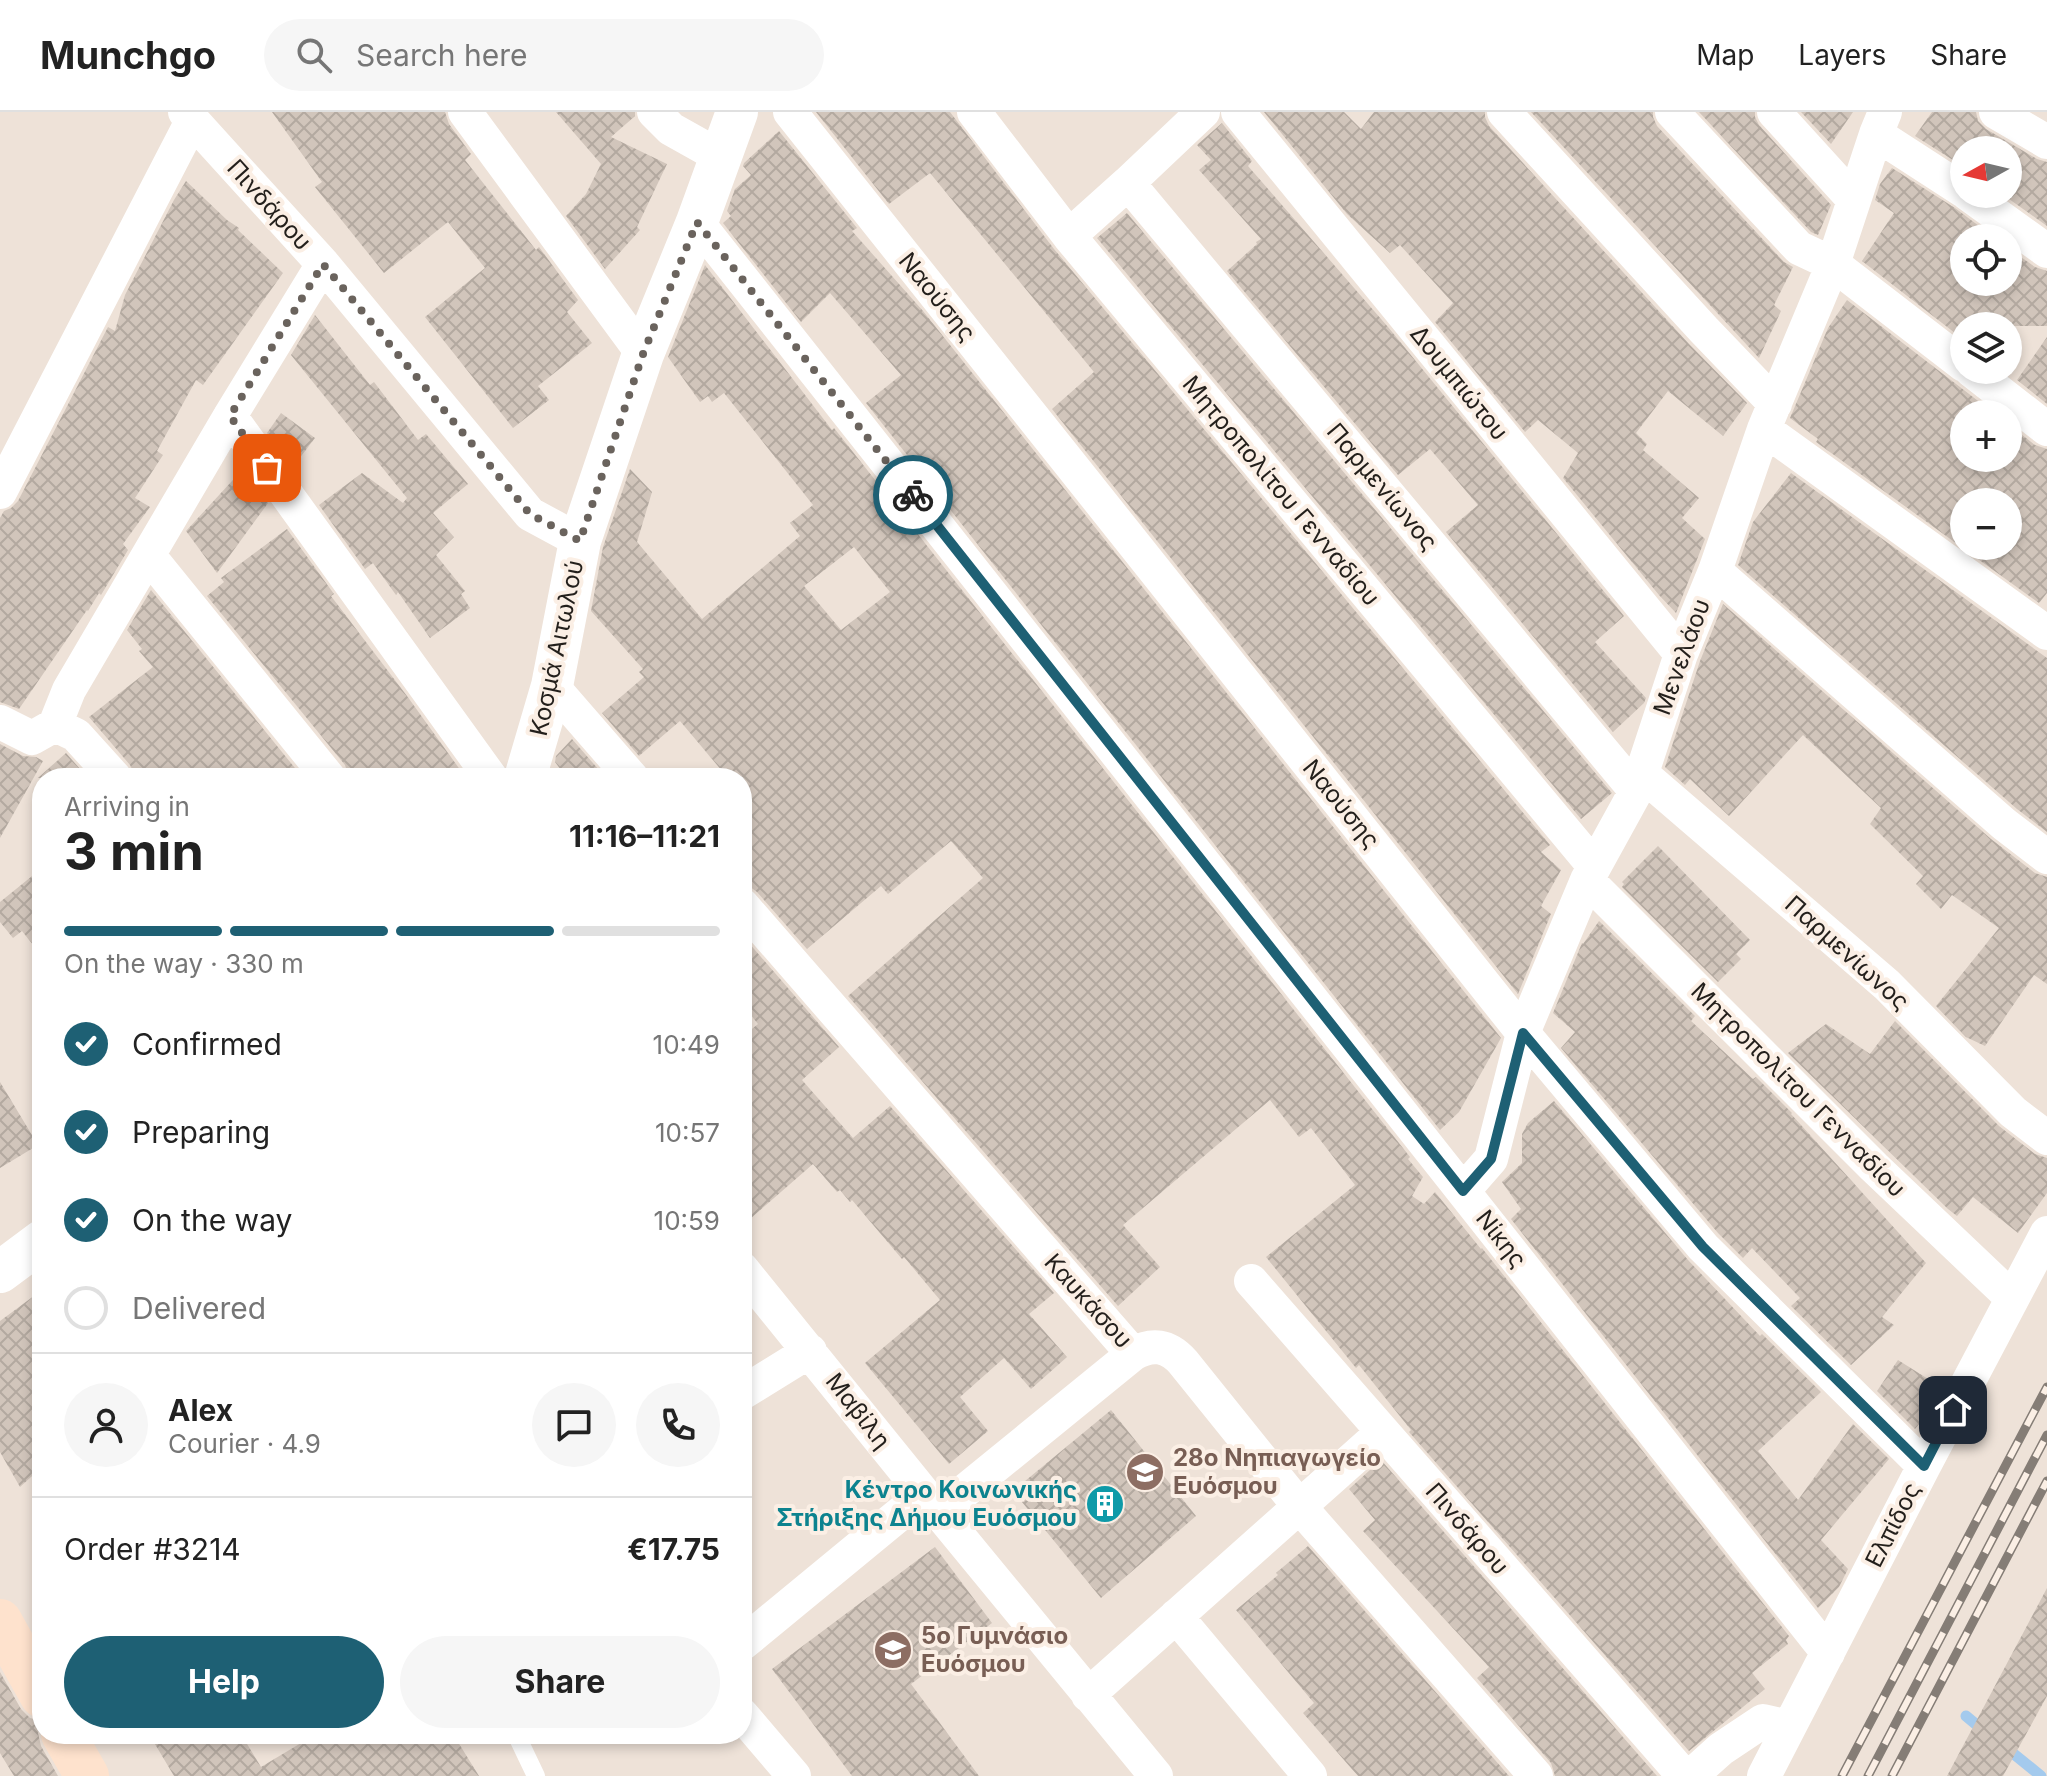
<!DOCTYPE html>
<meta charset="utf-8">
<style>
body{margin:0;font-family:Inter,sans-serif;background:#f6f6f6;color:#222;height:100vh;display:flex;flex-direction:column;font-size:30px;white-space:nowrap}
*{box-sizing:border-box;margin:0}
p{font-size:26px;color:#767676}
.icon{flex:none;width:44px;height:44px;fill:none;stroke:currentColor;stroke-width:2;stroke-linecap:round;stroke-linejoin:round}
.map{position:relative;flex:1;overflow:hidden}
.sheet{position:absolute;left:32px;top:656px;width:720px;height:976px;display:flex;flex-direction:column;background:#fff;border-radius:32px;box-shadow:0 4px 12px #0003}
.sheet>*{flex:none}
.needle{width:52px;rotate:262deg}
.tools{position:absolute;left:1950px;top:24px;display:grid;gap:16px}
.tools a{display:grid;place-items:center;width:72px;height:72px;border-radius:50%;background:#fff;box-shadow:0 4px 12px #0003;font-size:40px}
.pin{position:absolute;display:grid;place-items:center;width:68px;height:68px;color:#fff;margin:-34px;border-radius:16px;box-shadow:0 4px 12px #0006}
.courier{position:absolute;display:grid;place-items:center;width:80px;height:80px;margin:-40px;border:6px solid #1e6074;border-radius:50%;background:#fff;color:#222;box-shadow:0 2px 10px #0007}
.summary em{font-style:normal;font-weight:700}
.summary div{display:flex;flex-direction:column-reverse}
.summary{display:flex;align-items:center;justify-content:space-between;height:136px;padding:0 32px}
h1{font-size:52px;font-weight:700;line-height:60px}
.bar{display:grid;grid-template-columns:repeat(4,1fr);gap:12px 8px;align-content:center;height:96px;padding:0 32px}
.bar i{height:10px;border-radius:6px;background:#e0e0e0}
.bar .selected{background:#1e6074}
.bar p{grid-column:span 4}
.line{display:flex;align-items:center;gap:20px;padding:0 32px;border-top:2px solid #e0e0e0}
.line div{flex:1}
.round{display:grid;place-items:center;flex:none;width:84px;height:84px;border-radius:42px;background:#f6f6f6}
ol{padding:0 32px;list-style:none}
li{display:flex;align-items:center;gap:24px;height:88px}
li p{margin-inline-start:auto}
li .icon{padding:8px;border-radius:50%;background:#1e6074;color:#fff;stroke-width:4}
li:last-child{color:#767676}
li i{width:44px;height:44px;border:4px solid #e0e0e0;border-radius:50%}
.cta{display:flex;gap:16px;margin-top:auto;padding:16px 32px}
.cta a{flex:1;height:92px;border-radius:48px;background:#1e6074;color:#fff;font-size:32px;font-weight:700;line-height:92px;text-align:center}
.cta a+a{background:#f6f6f6;color:#222}
header{display:flex;align-items:center;gap:48px;box-sizing:border-box;height:112px;padding:0 40px;background:#fff;border-bottom:2px solid #e0e0e0}
header strong{font-size:38px}
nav{display:flex;gap:44px;margin-inline-start:auto;font-size:28px}
.search{width:560px;height:72px;background:#f6f6f6;display:flex;align-items:center;gap:20px;box-sizing:border-box;padding:0 28px;border-radius:44px;color:#767676;font-size:30px}
.map>svg:first-child{display:block}
</style>
<header>
<strong>Munchgo</strong>
<div class="search"><svg class="icon" aria-label="search" viewBox="0 0 24 24"><circle cx="10" cy="10" r="6"/><path d="M15 15l6 6"/></svg>Search here</div>
<nav><a>Map</a><a>Layers</a><a>Share</a></nav>
</header>
<div class="map">
<svg width="2047" height="1664" viewBox="0 0 2047 1664">
<defs>
<pattern id="building-cross-hatch" width="8" height="8" patternUnits="userSpaceOnUse" patternTransform="scale(2)"><rect width="8" height="8" fill="#d1c5bb"/><path d="M0 0l8 8M0 8l8-8" fill="none" stroke="#b3a9a0"/></pattern>
</defs>
<rect width="100%" height="100%" fill="#eee2d8"/>
<g fill="none" stroke-linecap="round" stroke-linejoin="round">
<path stroke="#a4caed" stroke-width="11" d="M1966,1604L1984,1619
M2004,1634L2041,1664"/>
</g>
<path fill="url(#building-cross-hatch)" fill-rule="evenodd" d="M272,0H445L449,12L471,42L465,48L536,138L539,135L578,188L567,200L592,231L538,274L549,288L513,316L425,205L485,156L448,110L384,161L315,75L322,70Z
M556,0H635V4L611,25L667,52L637,115L640,118L605,157L566,104L586,82L601,52Z
M816,0H950L1054,137L1550,733L1541,740L1561,758L1541,794L1551,802L1518,882L1052,297L1094,260L930,61L889,92Z
M1264,0H1344L1361,17L1374,0H1485V5L1489,14L1689,232L1747,291L1723,324L1668,279L1636,321L1647,332L1643,338L1699,386L1682,406L1705,427L1676,501L1659,483L1563,366L1578,341L1538,308L1525,320L1435,210L1453,191L1400,133L1390,141L1347,102Z
M1531,0H1653V5L1657,14L1784,150L1793,155L1774,193L1781,199L1759,246Z
M1699,0H1755V5L1759,13L1831,93L1818,123L1811,120Z
M1801,0H1853L1831,32Z
M1932,0H1976L1978,9L1986,17L2037,47L2047,50V114L2002,82H2008V38H1964V55L1915,24Z
M1222,11L1252,49L1248,54L1388,215L1624,504L1595,530L1646,586L1644,591L1613,620L1446,420L1478,393L1430,337L1398,363L1227,159L1257,132L1256,130L1261,127L1199,58L1211,48L1197,33Z
M779,19L857,116L852,119L923,199L1501,926L1459,1000L1440,1018L866,291L901,263L830,181L801,210L723,111L731,104L727,99L735,77L751,63L743,54L744,51Z
M1892,56L1955,96L1995,126H1964V170H2008V136L2035,155L2047,159V214H1964V228L1862,149L1894,101L1875,88L1880,72Z
M186,69L227,108L239,116L238,118L283,161L203,273L196,268L157,339L163,343L135,386L150,395L123,432L128,438L101,483L99,481L88,499L87,498L19,597L0,590V406L4,399L11,396L18,389L108,215L115,219L125,183L174,88Z
M1127,101L1612,681L1581,707L1097,126Z
M705,153L832,318L834,316L1410,1045L1408,1047L1423,1065L1412,1084L1424,1092L1435,1080L1481,1137L1482,1136L1789,1524L1786,1528L1788,1532L1752,1561L1765,1577L1689,1639L1409,1320L1411,1318L1359,1253L1356,1256L1266,1145L1355,1073L1311,1016L1299,1025L1270,988L1123,1113L1160,1155L1118,1194L848,884L983,766L951,729L888,782L881,774L807,837L757,780L749,774H742V666H728L680,609L639,644L602,601L644,565L639,560L643,557L591,499L603,435L630,357L652,380L637,430L702,507L800,424L790,411L813,393L724,281L712,290L708,284L700,290L668,245ZM854,435L890,480L841,518L804,474Z
M1847,188L1995,302H1964V346H2008V312L2035,333L2047,337V481L2039,491L1816,330L1818,327L1790,306L1828,216ZM1964,390H2008V434H1964Z
M315,203L370,273L374,270L418,328L426,322L468,372L433,401L454,425L436,443L465,479L461,482L470,496L430,526L398,480L396,483L373,451L365,457L319,393L362,361L403,391L407,386L291,243Z
M2047,225V292L2017,268Z
M281,301L315,326L292,356L267,321Z
M243,357L268,391L217,461L186,419Z
M1791,361L2047,546V720L2017,697L1738,453L1753,410Z
M287,417L334,482L331,484L407,584L466,666H349L345,653L207,484L224,470L221,466Z
M151,478L303,666H134V661L130,653L89,605L153,555L139,539L142,537L127,518Z
M1723,492L1991,727L2035,761L2047,765V872L2034,863L1985,934L1966,925L1936,894L1999,816L1952,783L1941,797L1916,772L1923,764L1870,712L1881,696L1803,623L1729,704L1690,667L1685,673L1665,655L1700,549Z
M572,627L606,666H567L555,650L556,644Z
M0,632L23,644L36,645L43,649L0,726Z
M66,641L88,666H38Z
M1658,734L1750,828L1736,842L1741,847L1718,870L1622,775L1624,772L1622,770Z
M42,756V844L22,819L13,826L0,810V790Z
M1599,809L1695,904L1691,909L1753,967L1756,965L1792,1001L1791,1002L1926,1151L1882,1205L1894,1213L1851,1253L1791,1194L1800,1186L1752,1136L1743,1146L1718,1121L1561,936L1575,920L1553,901L1582,831L1583,832Z
M742,823L839,935L802,968L853,1026L890,994L1054,1181L1029,1202L1067,1245L1031,1277L1004,1246L960,1285L988,1319L949,1352L865,1251L940,1188L904,1145L902,1147L852,1088L850,1090L840,1078L837,1080L813,1052L742,1114V925L758,912L742,892Z
M1895,909L1999,1014L2035,1042L2047,1046V1081L2018,1121L1973,1085L1957,1104L1948,1097L1788,941L1826,912L1870,942Z
M0,970L38,1033L0,1056Z
M1554,989L1688,1148L1760,1224L1762,1222L1821,1280L1758,1339L1798,1388L1853,1312L1889,1347L1821,1428L1848,1457L1839,1475L1818,1496L1511,1107L1521,1097L1502,1070L1522,1051V1022L1528,1011Z
M42,1178V1355L20,1375L0,1340V1209Z
M1898,1248L1936,1272L1920,1301L1925,1305L1915,1317L1877,1279Z
M1111,1298L1196,1404L1101,1486L1013,1379Z
M1381,1348L1657,1664H1555L1551,1651L1477,1566L1489,1555L1363,1419L1375,1408L1349,1377Z
M1308,1434L1509,1664H1358L1303,1601L1314,1591L1236,1498L1278,1463L1276,1461Z
M935,1435L992,1511L911,1572L979,1664H852L772,1557Z
M2047,1476V1584L2003,1664H1947Z
M0,1560L21,1597L30,1606L42,1609L38,1621L41,1634L58,1664H14L0,1641Z
M149,1622H241L261,1655L316,1622H453L479,1664H174Z"/>
<g fill="none" stroke-linecap="round" stroke-linejoin="round">
<path stroke="#fff" stroke-width="18" d="M516,1622L536,1664"/>
<path stroke="#fff" stroke-width="34" d="M185,0L323,152L530,402L580,429
M465,0L643,242
M654,0L671,17L721,45
M790,0L1523,921L1703,1135L1924,1354
M974,0L1069,124L1594,754
M1238,0L1681,542
M1504,0L1704,218L1775,292
M1672,0L1799,136L1833,152L1964,253
M1774,0L1854,88
M1996,0L2047,30
M1876,22L1964,79
M1128,71L1636,679
M1968,82L2047,139
M697,110L1828,1541
M1069,124L1128,71L1203,0
M1971,258L2047,317
M230,304L491,666
M1764,317L2047,521
M0,380L192,9
M149,444L329,666
M1715,459L2004,712L2047,745
M552,574L632,666
M0,610L32,626L55,613L76,623L115,666
M55,613L69,578L230,304L323,152
M1642,662L1887,873L2013,1000L2047,1026
M1587,768L1874,1055L2012,1186
M742,793L1133,1242
M1463,1079L1491,1047L1523,921L1587,768L1636,679L1681,542L1715,459L1764,317L1833,152L1876,22L1885,0
M742,1157L924,1382L1156,1664
M1251,1169L1684,1664
M742,1281L810,1239
M939,1400L1133,1242C1152,1231 1168,1233 1183,1250L1299,1394L1536,1664
M1176,1504L1310,1664
M742,1532L924,1382
M1088,1583L1383,1320
M742,1603L794,1664
M1691,1664L1721,1637L1763,1609L1789,1615
M1764,1664L1924,1354L2047,1121"/>
<path stroke="#fff" stroke-width="42" d="M525,666L552,574L580,429L643,242L697,110L737,0
M0,1160L42,1129"/>
<path stroke="#fee2cd" stroke-width="44" d="M0,1509L42,1584
M63,1622L87,1664"/>
<g stroke="#857d76" stroke-width="9">
<path id="rail" d="M1842,1664L2047,1275
M1868,1664L2047,1323
M1892,1664L2047,1369"/>
</g>
<use href="#rail" stroke="#fbefe5" stroke-width="6" stroke-dasharray="18" stroke-linecap="butt"/>
</g>
<g fill="none" stroke-linecap="round" stroke-linejoin="round">
<path stroke="#6a635d" stroke-width="8" stroke-dasharray="0 14.4" d="M267,356L230,304L323,152L530,402L580,429L643,242L697,110L913,383"/>
<path stroke="#1e6074" stroke-width="10" d="M913,383L1463,1079L1491,1047L1523,921L1703,1135L1924,1354L1953,1298"/>
</g>
<defs>
<g id="school-disc" transform="scale(2)"><circle r="9.5" fill="#8d6e63" stroke="#fbefe5"/><path d="M0-5L7-2L0 1L-7-2ZM-4 1L0 2.5L4 1V4Q0 6-4 4Z" fill="#fff"/></g>
<g id="building-disc" transform="scale(2)"><circle r="9.5" fill="#0f9aa8" stroke="#fbefe5"/><path d="M-4-6H4V6H1V3H-1V6H-4ZM-2.5-4.3h1.7v1.8h-1.7ZM.8-4.3h1.7v1.8H.8ZM-2.5-1h1.7V.8h-1.7ZM.8-1h1.7V.8H.8Z" fill="#fff"/></g>
</defs>
<g fill-rule="evenodd">
<use href="#school-disc" x="1145" y="1360"/>
<use href="#building-disc" x="1105" y="1392"/>
<use href="#school-disc" x="893" y="1538"/>
</g>
<g text-anchor="middle" stroke-width="8" stroke-linejoin="round" paint-order="stroke">
<g font-size="24" fill="#231f1b" stroke="#fbefe5">
<text transform="translate(269 93) rotate(48)" y="8">Πινδάρου</text>
<text transform="translate(937 185) rotate(51)" y="8">Ναούσης</text>
<text transform="translate(1459 271) rotate(51)" y="8">Δουμπιώτου</text>
<text transform="translate(1382 375) rotate(50)" y="8">Παρμενίωνος</text>
<text transform="translate(1281 379) rotate(50)" y="8">Μητροπολίτου Γενναδίου</text>
<text transform="translate(557 536) rotate(-78)" y="8">Κοσμά Αιτωλού</text>
<text transform="translate(1682 545) rotate(-70)" y="8">Μενελάου</text>
<text transform="translate(1341 692) rotate(51)" y="8">Ναούσης</text>
<text transform="translate(1847 841) rotate(42)" y="8">Παρμενίωνος</text>
<text transform="translate(1798 978) rotate(45)" y="8">Μητροπολίτου Γενναδίου</text>
<text transform="translate(1501 1127) rotate(52)" y="8">Νίκης</text>
<text transform="translate(1088 1189) rotate(48)" y="8">Καυκάσου</text>
<text transform="translate(858 1299) rotate(52)" y="8">Μαβίλη</text>
<text transform="translate(1893 1413) rotate(-63)" y="8">Ελπίδος</text>
<text transform="translate(1467 1417) rotate(49)" y="8">Πινδάρου</text>
</g>
<g font-size="24" font-weight="bold" fill="#785e54" stroke="#fbefe5" text-anchor="start">
<text x="1173" y="1354">28ο Νηπιαγωγείο<tspan x="1173" dy="28">Ευόσμου</tspan></text>
<text x="921" y="1532">5ο Γυμνάσιο<tspan x="921" dy="28">Ευόσμου</tspan></text>
</g>
<g font-size="24" font-weight="bold" fill="#0d838f" stroke="#fbefe5" text-anchor="end">
<text x="1077" y="1386">Κέντρο Κοινωνικής<tspan x="1077" dy="28">Στήριξης Δήμου Ευόσμου</tspan></text>
</g>
</g>
</svg>
<div class="tools">
<a><svg class="needle" viewBox="-14 -14 28 28"><path d="M0-13l5 13h-10z" fill="#e53935"/><path d="M0 13l5-13h-10z" fill="#767676"/></svg></a>
<a><svg class="icon" aria-label="locate" viewBox="0 0 24 24"><circle cx="12" cy="12" r="6"/><path d="M12 2v4M12 18v4M2 12h4M18 12h4"/></svg></a>
<a><svg class="icon" aria-label="layers" viewBox="0 0 24 24"><path d="M12 4l9 5-9 5-9-5zM3 14l9 5 9-5"/></svg></a>
<a>+</a>
<a>−</a>
</div>
<div class="pin" style="left:267px;top:356px;background:#ea580c"><svg class="icon" aria-label="bag" viewBox="0 0 24 24"><path d="M5 8h14l-1 12H6zM9 8a3 3 0 0 1 6 0"/></svg></div>
<div class="pin" style="left:1953px;top:1298px;background:#1f2937"><svg class="icon" aria-label="home" viewBox="0 0 24 24"><path d="M3 11l9-7 9 7M6 9v11h12V9"/></svg></div>
<div class="courier" style="left:913px;top:383px"><svg class="icon" aria-label="bike" viewBox="0 0 24 24"><circle cx="6" cy="16" r="4"/><circle cx="18" cy="16" r="4"/><path d="M6 16l4-8h5l3 8M10 8l3 8H6M13 5h3"/></svg></div>
<section class="sheet">
<div class="summary"><div><h1>3 min</h1><p>Arriving in</p></div><em>11:16–11:21</em></div>
<div class="bar"><i class="selected"></i><i class="selected"></i><i class="selected"></i><i></i><p>On the way · 330 m</p></div>
<ol>
<li><svg class="icon" aria-label="check" viewBox="0 0 24 24"><path d="M5 12l5 5 9-10"/></svg>Confirmed<p>10:49</p></li>
<li><svg class="icon" aria-label="check" viewBox="0 0 24 24"><path d="M5 12l5 5 9-10"/></svg>Preparing<p>10:57</p></li>
<li><svg class="icon" aria-label="check" viewBox="0 0 24 24"><path d="M5 12l5 5 9-10"/></svg>On the way<p>10:59</p></li>
<li><i></i>Delivered</li>
</ol>
<div class="line" style="height:144px"><a class="round"><svg class="icon" aria-label="person" viewBox="0 0 24 24"><circle cx="12" cy="8" r="4"/><path d="M4 21q1-7 8-7t8 7"/></svg></a><div><b>Alex</b><p>Courier · 4.9</p></div><a class="round"><svg class="icon" aria-label="chat" viewBox="0 0 24 24"><path d="M4 5h16v11H9l-5 4z"/></svg></a><a class="round"><svg class="icon" aria-label="phone" viewBox="0 0 24 24"><path d="M5 4h4l2 5-3 2q2 4 5 5l2-3 5 2v4C11 20 4 13 5 4z"/></svg></a></div>
<div class="line" style="height:104px"><div>Order #3214</div><b>€17.75</b></div>
<div class="cta"><a>Help</a><a>Share</a></div>
</section>
</div>
